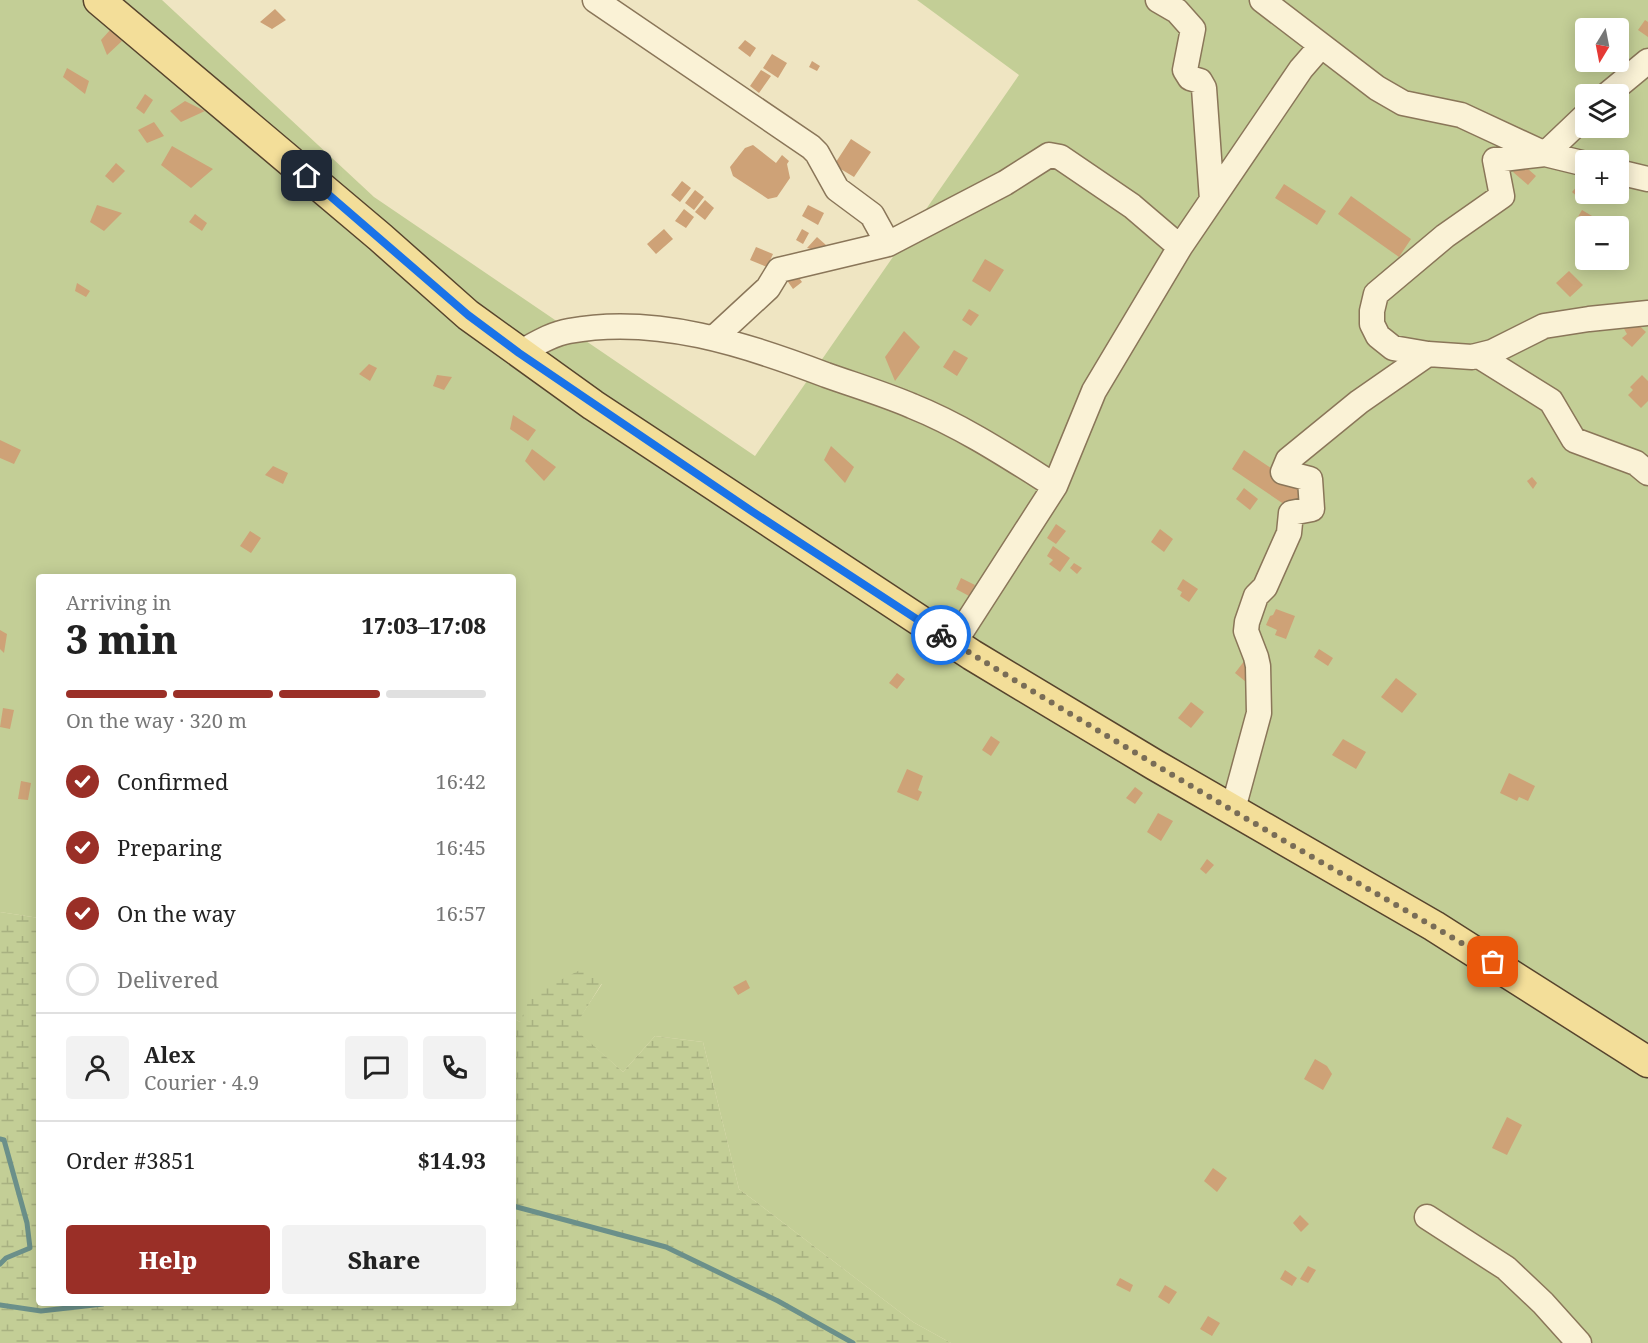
<!DOCTYPE html>
<meta charset="utf-8">
<style>
body{margin:0;font-family:"Noto Serif",serif;background:#f2f2f2;color:#222;height:100vh;display:flex;flex-direction:column;font-size:22px;white-space:nowrap}
*{box-sizing:border-box;margin:0}
p{font-size:20px;color:#767676}
.icon{flex:none;width:33px;height:33px;fill:none;stroke:currentColor;stroke-width:2;stroke-linecap:round;stroke-linejoin:round}
.map{position:relative;flex:1;overflow:hidden}
.sheet{position:absolute;left:36px;top:574px;width:480px;height:732px;display:flex;flex-direction:column;background:#fff;border-radius:6px;box-shadow:0 3px 15px #0003}
.sheet>*{flex:none}
.needle{width:39px;rotate:190deg}
.tools{position:absolute;left:1575px;top:18px;display:grid;gap:12px}
.tools a{display:grid;place-items:center;width:54px;height:54px;border-radius:6px;background:#fff;box-shadow:0 3px 15px #0003;font-size:30px}
.pin{position:absolute;display:grid;place-items:center;width:51px;height:51px;color:#fff;margin:-26px;border-radius:12px;box-shadow:0 3px 9px #0006}
.courier{position:absolute;display:grid;place-items:center;width:60px;height:60px;margin:-30px;border:4px solid #1a73e8;border-radius:50%;background:#fff;color:#222;box-shadow:0 2px 8px #0007}
.summary em{font-style:normal;font-weight:800}
.summary div{display:flex;flex-direction:column-reverse}
.summary{display:flex;align-items:center;justify-content:space-between;height:102px;padding:0 30px}
h1{font-size:39px;font-weight:800;line-height:45px}
.bar{display:grid;grid-template-columns:repeat(4,1fr);gap:9px 6px;align-content:center;height:72px;padding:0 30px}
.bar i{height:8px;border-radius:4px;background:#e0e0e0}
.bar .on{background:#9a2f27}
.bar p{grid-column:span 4}
.line{display:flex;align-items:center;gap:15px;padding:0 30px;border-top:2px solid #e0e0e0}
.line div{flex:1}
.round{display:grid;place-items:center;flex:none;width:63px;height:63px;border-radius:6px;background:#f2f2f2}
ol{padding:0 30px;list-style:none}
li{display:flex;align-items:center;gap:18px;height:66px}
li p{margin-inline-start:auto}
li .icon{padding:6px;border-radius:50%;background:#9a2f27;color:#fff;stroke-width:4}
li:last-child{color:#767676}
li i{width:33px;height:33px;border:3px solid #e0e0e0;border-radius:50%}
.primary-button{display:flex;gap:12px;margin-top:auto;padding:12px 30px}
.primary-button a{flex:1;height:69px;border-radius:6px;background:#9a2f27;color:#fff;font-size:24px;font-weight:800;line-height:69px;text-align:center}
.primary-button a+a{background:#f2f2f2;color:#222}
.map>svg:first-child{display:block}
</style>
<div class="map">
<svg width="1648" height="1343" viewBox="0 0 1648 1343">
<defs>
<pattern id="wetland-marsh" width="20" height="14" patternUnits="userSpaceOnUse" patternTransform="scale(1.5)"><rect width="20" height="14" fill="#c3ce96"/><path d="M1 5h8M5 5V1M11 12h8M15 12V8" fill="none" stroke="#a8b181"/></pattern>
</defs>
<rect width="100%" height="100%" fill="#efe5c2"/>
<path fill="#c3ce96" fill-rule="evenodd" d="M0,0H162L374,197L755,456L1019,75L917,0H1648V1343H951L913,1322L739,1189L703,1042L655,1036L623,1072L573,1028L602,984L520,1022L513,1018V578H39V918L0,912ZM1586,28H1618V62H1586ZM1586,94H1618V128H1586ZM1586,160H1618V194H1586ZM1586,226H1618V260H1586Z"/>
<path fill="url(#wetland-marsh)" d="M0,912L39,918V1304H513V1018L520,1022L531,995L582,969L602,983L574,1028L623,1072L655,1036L703,1042L739,1189L913,1322L951,1343H0Z"/>
<g fill="none" stroke-linecap="round" stroke-linejoin="round">
<path stroke="#6b908a" stroke-width="5" d="M0,1139L4,1140L27,1223L30,1248L6,1258L0,1264
M513,1206L666,1247L778,1301L853,1343
M0,1305L41,1311L103,1304"/>
</g>
<path fill="#cea277" d="M275,9L286,20L272,29L260,22Z
M1645,20L1648,22V37L1638,30Z
M111,29L122,41L107,55L101,40Z
M745,40L756,48L750,57L738,48Z
M772,54L787,63L778,78L763,68Z
M812,61L820,66L817,71L809,67Z
M67,68L89,81L85,94L63,77Z
M761,70L771,76L759,93L750,86Z
M145,94L153,100L144,114L136,108Z
M185,101L205,111L181,122L170,111Z
M154,122L164,136L147,143L138,130Z
M851,139L871,152L854,177L834,165Z
M753,145L776,163L782,155L789,161L787,164L790,178L777,197L768,199L733,176L730,167L745,148Z
M172,146L213,169L191,188L161,165Z
M116,163L125,171L113,183L105,176Z
M1521,163L1536,176L1528,185L1513,172Z
M682,181L691,188L680,202L671,195Z
M1580,183L1586,187V194H1587L1581,200L1572,192Z
M1284,184L1326,211L1317,225L1275,198Z
M695,190L704,197L694,210L685,203Z
M1351,196L1411,239L1399,257L1338,214Z
M705,200L714,208L705,220L695,212Z
M97,205L122,213L104,231L90,222Z
M808,205L824,213L818,225L802,216Z
M684,209L694,217L686,228L675,221Z
M1582,210L1592,216L1585,226L1576,220Z
M195,214L207,223L202,231L189,222Z
M664,229L673,239L656,254L647,244Z
M802,229L809,233L803,244L796,240Z
M817,237L826,245L820,251L807,248Z
M756,247L773,254L767,267L750,260Z
M985,259L1004,270L990,292L972,281Z
M1569,271L1583,285L1570,297L1556,283Z
M795,272L802,282L793,289L786,279Z
M77,283L90,291L86,297L75,291Z
M969,309L979,315L971,326L962,320Z
M1631,318L1646,332L1632,347L1622,338L1627,334L1623,327Z
M904,331L920,347L895,381L885,357Z
M954,350L968,358L957,376L943,367Z
M369,364L377,368L370,381L359,374Z
M437,375L452,377L444,390L433,386Z
M1642,375L1648,381V401L1641,408L1628,395L1633,390L1630,387Z
M513,415L536,430L528,441L510,429Z
M0,440L21,450L14,464L0,458Z
M831,446L854,467L845,483L824,460Z
M532,449L556,467L544,481L525,461Z
M1244,450L1304,490L1291,509L1232,469Z
M273,466L288,473L283,484L265,475Z
M1532,477L1537,483L1533,489L1527,481Z
M1244,488L1258,499L1250,510L1236,499Z
M1056,524L1066,531L1056,544L1047,538Z
M1160,529L1173,539L1164,552L1151,542Z
M250,531L261,538L251,553L240,546Z
M1053,546L1070,558L1060,572L1049,564L1053,560L1047,556Z
M1074,563L1082,568L1077,574L1070,568Z
M961,578L975,585L969,596L956,589Z
M1183,579L1198,589L1189,602L1180,596L1182,592L1177,589Z
M1276,609L1295,616L1286,639L1275,635L1277,630L1266,625L1270,616L1273,615Z
M0,630L7,634L4,653L0,649Z
M1319,649L1333,658L1328,666L1314,657Z
M1245,660L1251,686L1235,673Z
M897,673L905,679L897,689L889,683Z
M1396,678L1417,694L1402,713L1381,697Z
M1191,702L1204,712L1191,728L1178,718Z
M3,708L14,710L10,729L0,727Z
M991,736L1000,742L991,756L982,750Z
M1343,739L1366,752L1356,769L1332,755Z
M907,769L923,776L918,790L922,792L918,801L897,792Z
M1509,773L1535,786L1528,801L1519,797L1517,801L1500,793Z
M21,781L31,783L28,800L18,799Z
M1135,787L1143,793L1135,804L1126,798Z
M1158,813L1173,821L1161,841L1147,832Z
M1207,859L1214,865L1206,874L1200,869Z
M746,980L750,988L738,995L733,987Z
M1315,1059L1327,1066L1332,1074L1323,1090L1304,1079Z
M1507,1117L1522,1125L1507,1155L1492,1148Z
M1213,1168L1227,1178L1217,1192L1204,1181Z
M1300,1215L1309,1224L1301,1232L1293,1223Z
M1308,1266L1316,1270L1308,1283L1300,1279Z
M1285,1270L1297,1278L1292,1286L1280,1279Z
M1120,1278L1133,1285L1130,1292L1116,1285Z
M1165,1285L1177,1292L1169,1304L1158,1297Z
M1208,1316L1220,1323L1212,1336L1200,1329Z"/>
<g fill="none" stroke-linecap="round" stroke-linejoin="round">
<g stroke="#8a7659" stroke-width="27">
<path id="minor" d="M595,0L811,147L817,153L837,189L872,215L888,244
M1158,0L1177,11L1193,29L1185,70L1190,78L1200,81L1204,88L1212,200
M1262,0L1377,88L1403,103L1461,115L1545,154L1586,164
M1608,94L1648,61
M1586,115L1545,154L1495,160L1502,196L1445,236L1376,294L1372,311V324L1378,336L1393,348L1428,354L1472,357L1492,352L1544,326L1589,319L1648,313
M1618,172L1648,179
M715,337L768,288L779,270L888,244L1005,183L1049,155L1060,157L1132,206L1180,247
M519,353C534,345 551,334 569,331C656,315 745,344 826,375C854,385 884,394 912,406C962,426 1009,457 1055,486
M1479,356L1551,401L1574,440L1636,463L1648,473
M954,643L1055,486L1094,391L1180,247L1301,69L1321,46
M1233,809L1259,713L1258,666L1256,657L1246,631L1247,622L1256,596L1265,587L1289,533L1291,513L1312,509L1310,479L1283,472L1288,460L1359,402L1428,354
M1427,1217L1506,1268L1543,1303L1579,1343"/>
</g>
<g stroke="#57442d" stroke-width="33">
<path id="major" d="M99,0L380,237L468,315L593,405L972,655L1155,765L1434,926L1648,1062"/>
</g>
<use href="#minor" stroke="#faf2d6" stroke-width="24"/>
<use href="#major" stroke="#f3de99" stroke-width="30"/>
</g>
<g fill="none" stroke-linecap="round" stroke-linejoin="round">
<path stroke="#796d57" stroke-width="6" stroke-dasharray="0 10.8" d="M941,635C1056,706 1172,775 1288,843C1357,883 1426,921 1493,962"/>
<path stroke="#1a73e8" stroke-width="8" d="M307,176L468,315L519,353L753,512L941,635"/>
</g>
</svg>
<div class="tools">
<a><svg class="needle" viewBox="-14 -14 28 28"><path d="M0-13l5 13h-10z" fill="#e53935"/><path d="M0 13l5-13h-10z" fill="#767676"/></svg></a>
<a><svg class="icon" aria-label="layers" viewBox="0 0 24 24"><path d="M12 4l9 5-9 5-9-5zM3 14l9 5 9-5"/></svg></a>
<a>+</a>
<a>−</a>
</div>
<div class="pin" style="left:1493px;top:962px;background:#ea580c"><svg class="icon" aria-label="bag" viewBox="0 0 24 24"><path d="M5 8h14l-1 12H6zM9 8a3 3 0 0 1 6 0"/></svg></div>
<div class="pin" style="left:307px;top:176px;background:#1f2937"><svg class="icon" aria-label="home" viewBox="0 0 24 24"><path d="M3 11l9-7 9 7M6 9v11h12V9"/></svg></div>
<div class="courier" style="left:941px;top:635px"><svg class="icon" aria-label="bike" viewBox="0 0 24 24"><circle cx="6" cy="16" r="4"/><circle cx="18" cy="16" r="4"/><path d="M6 16l4-8h5l3 8M10 8l3 8H6M13 5h3"/></svg></div>
<section class="sheet">
<div class="summary"><div><h1>3 min</h1><p>Arriving in</p></div><em>17:03–17:08</em></div>
<div class="bar"><i class="on"></i><i class="on"></i><i class="on"></i><i></i><p>On the way · 320 m</p></div>
<ol>
<li><svg class="icon" aria-label="check" viewBox="0 0 24 24"><path d="M5 12l5 5 9-10"/></svg>Confirmed<p>16:42</p></li>
<li><svg class="icon" aria-label="check" viewBox="0 0 24 24"><path d="M5 12l5 5 9-10"/></svg>Preparing<p>16:45</p></li>
<li><svg class="icon" aria-label="check" viewBox="0 0 24 24"><path d="M5 12l5 5 9-10"/></svg>On the way<p>16:57</p></li>
<li><i></i>Delivered</li>
</ol>
<div class="line" style="height:108px"><a class="round"><svg class="icon" aria-label="person" viewBox="0 0 24 24"><circle cx="12" cy="8" r="4"/><path d="M4 21q1-7 8-7t8 7"/></svg></a><div><b>Alex</b><p>Courier · 4.9</p></div><a class="round"><svg class="icon" aria-label="chat" viewBox="0 0 24 24"><path d="M4 5h16v11H9l-5 4z"/></svg></a><a class="round"><svg class="icon" aria-label="phone" viewBox="0 0 24 24"><path d="M5 4h4l2 5-3 2q2 4 5 5l2-3 5 2v4C11 20 4 13 5 4z"/></svg></a></div>
<div class="line" style="height:78px"><div>Order #3851</div><b>$14.93</b></div>
<div class="primary-button"><a>Help</a><a>Share</a></div>
</section>
</div>
